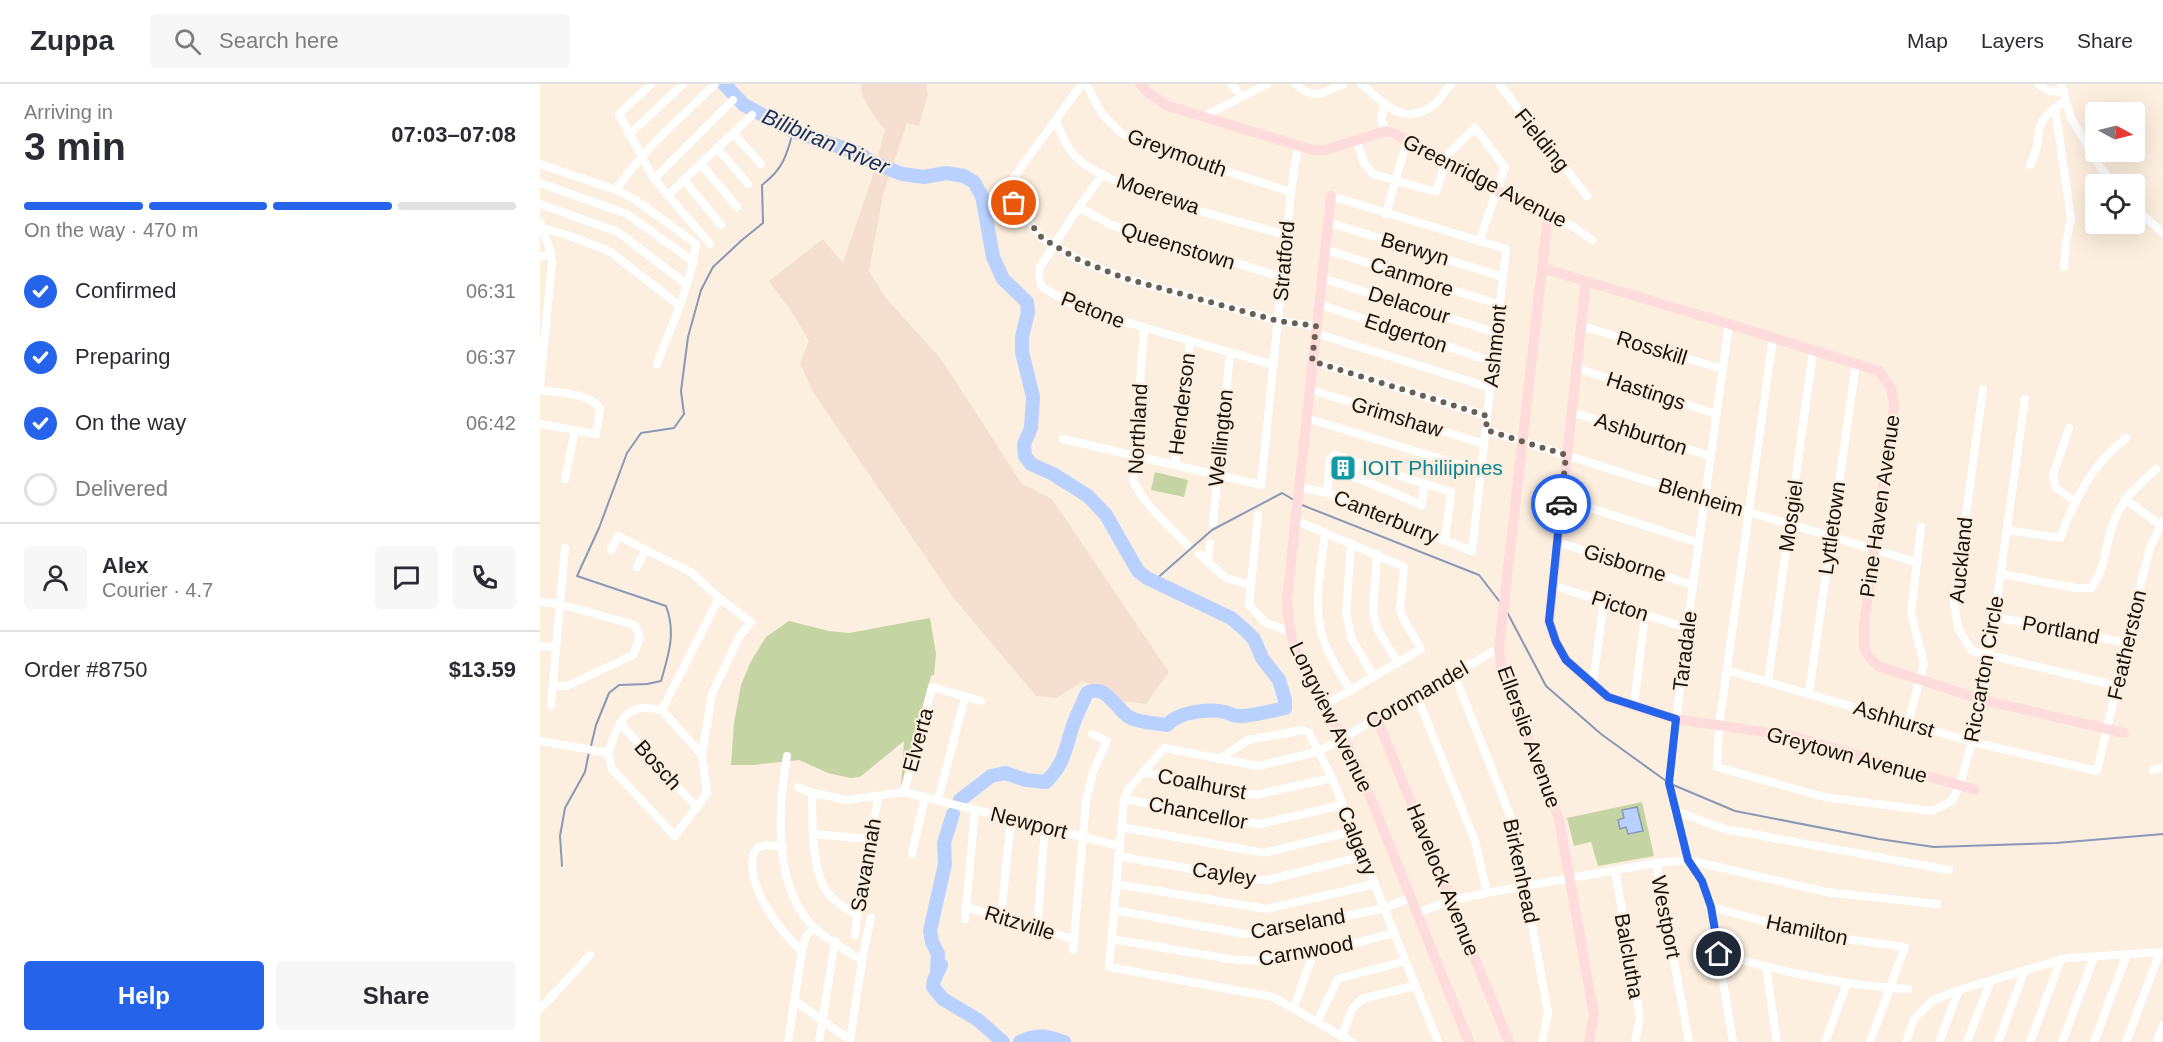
<!DOCTYPE html>
<meta charset="utf-8">
<style>
body{margin:0;font-family:Helvetica,sans-serif;background:#f7f7f7;color:#2b2b33;height:100vh;display:flex;flex-direction:column;font-size:22px;white-space:nowrap}
*{box-sizing:border-box;margin:0}
p{font-size:20px;color:#7c7c81}
.icon{flex:none;width:33px;height:33px;fill:none;stroke:currentColor;stroke-width:2;stroke-linecap:round;stroke-linejoin:round}
.map{position:relative;flex:1;overflow:hidden}
.drawer{display:flex;flex-direction:column;background:#fff;width:540px}
.drawer>*{flex:none}
.needle{width:39px;rotate:97deg}
.tools{position:absolute;left:1545px;top:18px;display:grid;gap:12px}
.tools a{display:grid;place-items:center;width:60px;height:60px;border-radius:6px;background:#fff;box-shadow:0 6px 24px #0002;font-size:30px}
.pin{position:absolute;display:grid;place-items:center;width:51px;height:51px;color:#fff;margin:-26px;border:3px solid #fff;border-radius:50%;box-shadow:0 2px 6px #0007}
.courier{position:absolute;display:grid;place-items:center;width:60px;height:60px;margin:-30px;border:4px solid #2563eb;border-radius:50%;background:#fff;color:#222;box-shadow:0 2px 8px #0007}
.summary em{font-style:normal;font-weight:800}
.summary div{display:flex;flex-direction:column-reverse}
.summary{display:flex;align-items:center;justify-content:space-between;height:102px;padding:0 24px}
h1{font-size:39px;font-weight:800;line-height:45px}
.bar{display:grid;grid-template-columns:repeat(4,1fr);gap:9px 6px;align-content:center;height:72px;padding:0 24px}
.bar i{height:8px;border-radius:4px;background:#e1e1e2}
.bar .current{background:#2563eb}
.bar p{grid-column:span 4}
.line{display:flex;align-items:center;gap:15px;padding:0 24px;border-top:2px solid #e1e1e2}
.line div{flex:1}
.round{display:grid;place-items:center;flex:none;width:63px;height:63px;border-radius:6px;background:#f7f7f7}
ol{padding:0 24px;list-style:none}
li{display:flex;align-items:center;gap:18px;height:66px}
li p{margin-inline-start:auto}
li .icon{padding:6px;border-radius:50%;background:#2563eb;color:#fff;stroke-width:4}
li:last-child{color:#7c7c81}
li i{width:33px;height:33px;border:3px solid #e1e1e2;border-radius:50%}
.action{display:flex;gap:12px;margin-top:auto;padding:12px 24px}
.action a{flex:1;height:69px;border-radius:6px;background:#2563eb;color:#fff;font-size:24px;font-weight:800;line-height:69px;text-align:center}
.action a+a{background:#f7f7f7;color:#2b2b33}
header{display:flex;align-items:center;gap:36px;box-sizing:border-box;height:84px;padding:0 30px;background:#fff;border-bottom:2px solid #e1e1e2}
header strong{font-size:28px}
nav{display:flex;gap:33px;margin-inline-start:auto;font-size:21px}
.search{width:420px;height:54px;background:#f7f7f7;display:flex;align-items:center;gap:15px;box-sizing:border-box;padding:0 21px;border-radius:6px;color:#7c7c81;font-size:22px}
main{display:flex;flex:1;min-height:0}
.map>svg:first-child{display:block}
</style>
<header>
<strong>Zuppa</strong>
<div class="search"><svg class="icon" aria-label="search" viewBox="0 0 24 24"><circle cx="10" cy="10" r="6"/><path d="M15 15l6 6"/></svg>Search here</div>
<nav><a>Map</a><a>Layers</a><a>Share</a></nav>
</header>
<main>
<section class="drawer">
<div class="summary"><div><h1>3 min</h1><p>Arriving in</p></div><em>07:03–07:08</em></div>
<div class="bar"><i class="current"></i><i class="current"></i><i class="current"></i><i></i><p>On the way · 470 m</p></div>
<ol>
<li><svg class="icon" aria-label="check" viewBox="0 0 24 24"><path d="M5 12l5 5 9-10"/></svg>Confirmed<p>06:31</p></li>
<li><svg class="icon" aria-label="check" viewBox="0 0 24 24"><path d="M5 12l5 5 9-10"/></svg>Preparing<p>06:37</p></li>
<li><svg class="icon" aria-label="check" viewBox="0 0 24 24"><path d="M5 12l5 5 9-10"/></svg>On the way<p>06:42</p></li>
<li><i></i>Delivered</li>
</ol>
<div class="line" style="height:108px"><a class="round"><svg class="icon" aria-label="person" viewBox="0 0 24 24"><circle cx="12" cy="8" r="4"/><path d="M4 21q1-7 8-7t8 7"/></svg></a><div><b>Alex</b><p>Courier · 4.7</p></div><a class="round"><svg class="icon" aria-label="chat" viewBox="0 0 24 24"><path d="M4 5h16v11H9l-5 4z"/></svg></a><a class="round"><svg class="icon" aria-label="phone" viewBox="0 0 24 24"><path d="M5 4h4l2 5-3 2q2 4 5 5l2-3 5 2v4C11 20 4 13 5 4z"/></svg></a></div>
<div class="line" style="height:78px"><div>Order #8750</div><b>$13.59</b></div>
<div class="action"><a>Help</a><a>Share</a></div>
</section>
<div class="map">
<svg width="1623" height="958" viewBox="0 0 1623 958">
<rect width="100%" height="100%" fill="#fdefdf"/>
<path fill="#f4dfd0" d="M321,0H386L388,10L379,42L367,39L343,111L329,187L345,213L401,275L482,400L512,415L629,588L606,620L581,617L543,597L516,614L496,612L412,512L273,308L260,279L269,257L253,230L229,197L283,155L303,179L331,97L345,46L336,35L322,11Z"/>
<path fill="#c4d5a3" d="M615,388L648,396L644,413L611,406Z
M390,534L396,570L394,591L391,592L361,703L364,657L320,693L310,694L288,689L259,676L213,681H191L194,639L201,601L211,577L226,553L249,537L289,547L309,549Z
M1102,718L1114,772L1058,782L1051,758L1034,762L1027,734Z"/>
<path fill="#b9d1ff" stroke="#8998b5" stroke-width="1.5" d="M1097,723L1103,747L1088,750L1086,743L1080,745L1078,736L1084,734L1082,726Z"/>
<g fill="none" stroke-linecap="round" stroke-linejoin="round">
<path stroke="#8998b5" stroke-width="2" d="M762,421L939,491L960,518
M614,497L672,446L742,409L754,416
M967,528L1006,602L1061,650L1126,697
M51,662L56,641L69,609L79,601L107,600L121,597C129,570 136,548 126,522L37,492L59,444L87,369L101,349L134,344L144,330L141,307L148,253L161,206L173,183L202,156L223,139L222,101C242,86 247,72 253,47
M1131,700L1195,727L1339,755L1394,763L1516,759L1623,750
M22,782L20,752L25,724L45,688L49,668"/>
<path stroke="#b9d1ff" stroke-width="14" d="M184,0L204,21L253,47L318,69L334,79L362,90L384,93L406,89L424,92L434,98L442,112L453,173L463,195L487,218L488,228L482,253V268L493,313L491,344L484,360L485,372L491,380L513,390L548,412L566,431L598,487L607,494L691,534L705,546L714,555L722,574L739,596L745,616V624C731,627 717,631 703,632C696,633 691,630 685,628C669,624 638,628 627,641C616,639 599,639 589,633C576,625 566,599 547,609C542,620 536,632 532,644C525,667 524,680 506,698L486,696L465,689L451,692L420,716
M401,881L394,896L393,903L403,915L438,936L463,958
M397,887L398,870L392,858L390,847L405,780L404,759L413,730
M480,958C500,949 505,952 524,958"/>
<path stroke="#fff" stroke-width="8" d="M111,0L79,30L114,95L170,160
M542,0L466,104L474,119L502,154L539,176L584,194L738,237L776,242
M546,0L562,30L581,49L608,62L751,108
M691,0L702,13
M755,0C775,17 781,9 803,0
M821,0C846,20 865,46 897,18C902,12 906,5 912,0
M959,0L1047,112
M1498,0L1509,7L1524,8
M1521,0L1531,34L1561,84L1574,100
M844,21L841,36L846,47
M1515,23L1531,135L1526,158L1524,183
M663,33L727,0
M515,36C520,46 525,59 532,69C561,105 698,137 746,151
M193,49L221,80
M89,51L143,0
M817,56L824,79L833,90L896,108L908,70L935,44L965,83L939,158
M177,64L208,100
M0,80L76,106L96,116L156,160C150,202 132,241 117,280
M161,80L197,123
M1490,81C1507,50 1486,40 1526,17
M563,90L539,123L500,183L499,193L502,203L540,225L734,281
M114,95L193,16
M144,96L181,141
M0,99L87,130L154,178
M76,106C102,66 141,34 175,0
M127,112L212,31
M0,120L78,148L146,200
M539,123L571,141L742,193
M1594,123L1623,149
M846,130L867,57
M1008,132L1032,142L1052,156
M0,138L11,169L12,179L0,301
M787,138L963,193
M2,144L27,151L69,167L139,221
M784,165L960,221
M0,173L11,169
M781,194L957,249
M778,220L954,278
M1189,240L1147,544L1129,699L1148,776L1162,797L1171,823L1193,958
M1042,242L1182,285
M604,245L593,395C602,420 629,441 647,461
M775,249L951,304
M1233,254L1179,642L1177,683L1284,713L1392,727L1412,717L1420,701L1443,616L1485,315
M772,277L947,332
M1037,284L1176,330
M769,305L944,360
M1443,305L1414,518L1418,544L1432,567L1577,602
M0,306C16,308 53,310 60,325L56,350L0,340
M1032,328L1170,372
M766,334L941,387
M1529,344L1513,391L1516,404L1535,417
M946,346L1165,415L1376,478
M523,355L721,401L751,108L758,61
M817,378L814,389L815,393L882,421L884,399
M635,381L650,258
M25,395L35,346
M759,403L787,409L932,467L966,165L791,112
M787,409L790,376L795,371L911,408L905,457
M1022,415L1159,459
M1585,415L1620,441
M718,431L709,521L726,539L751,548
M755,436L864,483L860,525L862,532L881,565L783,622
M673,439L690,269
M1468,446L1520,454C1535,415 1552,380 1586,354
M785,449C781,484 772,523 784,557C790,575 801,591 811,607
M1017,458L1153,501
M811,459L806,530L812,555L834,593
M659,470L686,494L710,501
M837,470L833,527L837,544L858,579
M668,478L670,459
M97,483L106,466
M1461,490L1535,504H1551C1568,481 1564,459 1575,435C1583,414 1600,400 1616,385
M1012,501L1147,544
M0,518L19,520L95,541L100,554L93,571L27,602H13
M1455,533L1588,559
M0,562L16,563
M1187,586L1432,658L1557,687L1603,491L1610,464L1623,437
M914,590L974,741L1008,929L1002,958
M1228,598L1273,267
M1053,599L1064,517
M1269,609L1316,279
M877,612L935,757L947,809
M11,621L25,464
M1094,622L1105,531
M122,626L179,514
M80,639L157,724
M1368,639L1384,580L1371,529L1381,443
M0,657L68,669
M68,669L72,685L135,752L167,709L162,671L172,610L199,553L211,538L179,514L151,488L78,452L71,466
M68,669C75,651 80,626 102,624C108,623 116,626 122,626L162,671
M247,672C238,725 233,801 273,843C283,853 310,868 322,877
M679,675L708,656L763,646L769,649L792,694L898,958
M1613,686L1623,684
M603,688L715,711L792,694
M258,703L272,709L307,716L364,708L579,762
M364,708L392,603L441,617
M272,709C272,733 272,783 284,803C291,815 304,825 316,830
M584,715L720,740L802,721
M398,716L425,613
M1135,727L1185,745L1409,786
M581,743L724,769L814,747
M273,750L329,755
M243,763L226,761L217,764C198,790 240,851 262,866
M372,770L385,713
M578,772L708,795L727,796L824,772
M1116,779L1149,958
M1075,786L1100,933L1095,958
M576,800L726,825L835,800
M426,823L533,855
M1171,823L1275,851L1365,863L1330,958
M574,826L705,850L739,847L844,824L870,814
M877,829L912,816L947,809L1116,779L1148,776L1286,808L1397,820
M461,833L471,735
M425,835L435,726
M497,844L505,743
M315,851L322,788L339,711
M572,855L689,875L716,877L773,870L854,849
M533,866L546,717L553,688L567,657L552,650
M1179,870C1240,887 1304,902 1368,905
M1226,883L1237,958
M255,917L310,956
M754,923L773,870
M0,925L50,871
M777,938L798,895L865,877
M802,952L812,925L822,915L874,902
M248,958L262,866L266,852L274,844
M279,958L295,857
M310,958C316,917 321,874 331,834
M812,958L733,913L569,883L584,715L588,706L624,664L718,682L780,667L959,564
M1285,958L1307,899
M1366,958L1374,935L1392,917L1419,906L1527,874L1623,868
M1399,958L1419,906
M1427,958L1450,898
M1458,958L1484,888
M1490,958L1521,875
M1522,958L1554,873
M1554,958L1587,870
M1586,958L1620,868
M1617,958L1623,941"/>
<path stroke="#fedcdb" stroke-width="10" d="M600,0L607,8L628,22L773,66H785L846,47L856,50L956,106L1008,132L959,564L961,585L1019,735L1054,931L1049,958
M791,112L747,515C748,532 750,550 755,566C766,596 786,624 802,651C808,662 813,674 819,685L929,958
M1002,184L1189,240L1339,287L1351,304L1354,321L1324,540V564L1330,574L1338,582L1443,616L1584,649
M1046,197L1009,537L1016,558L1026,576L1068,613L1136,635L1252,652L1435,706
M837,635L969,958"/>
</g>
<g fill="none" stroke-linecap="round" stroke-linejoin="round">
<path stroke="#696054" stroke-width="6" stroke-dasharray="0 10.8" d="M474,119L502,154L539,176L584,194L738,237L776,242L772,277L947,332L946,346L1026,371L1021,420"/>
<path stroke="#2563eb" stroke-width="8" d="M1021,420L1009,537L1016,558L1026,576L1068,613L1136,635L1129,699L1148,776L1162,797L1171,823L1179,870"/>
</g>
<defs>
<g id="building-square" transform="scale(1.35)"><rect x="-9" y="-9" width="18" height="18" rx="4" fill="#0f9aa8" stroke="#fdefdf"/><path d="M-4-6H4V6H1V3H-1V6H-4ZM-2.5-4.3h1.7v1.8h-1.7ZM.8-4.3h1.7v1.8H.8ZM-2.5-1h1.7V.8h-1.7ZM.8-1h1.7V.8H.8Z" fill="#fff"/></g>
</defs>
<g fill-rule="evenodd">
<use href="#building-square" x="803" y="384"/>
</g>
<g text-anchor="middle" stroke-width="4.5" stroke-linejoin="round" paint-order="stroke">
<g font-size="21" fill="#1a1309" stroke="#fdefdf">
<text transform="translate(1002 56) rotate(51)" y="7">Fielding</text>
<text transform="translate(637 69) rotate(20)" y="7">Greymouth</text>
<text transform="translate(945 97) rotate(27)" y="7">Greenridge Avenue</text>
<text transform="translate(618 110) rotate(19)" y="7">Moerewa</text>
<text transform="translate(638 162) rotate(17)" y="7">Queenstown</text>
<text transform="translate(875 165) rotate(17)" y="7">Berwyn</text>
<text transform="translate(744 177) rotate(-85)" y="7">Stratford</text>
<text transform="translate(872 193) rotate(18)" y="7">Canmore</text>
<text transform="translate(869 221) rotate(17)" y="7">Delacour</text>
<text transform="translate(553 226) rotate(22)" y="7">Petone</text>
<text transform="translate(866 249) rotate(18)" y="7">Edgerton</text>
<text transform="translate(955 262) rotate(-84)" y="7">Ashmont</text>
<text transform="translate(1112 264) rotate(17)" y="7">Rosskill</text>
<text transform="translate(1106 307) rotate(18)" y="7">Hastings</text>
<text transform="translate(642 320) rotate(-83)" y="7">Henderson</text>
<text transform="translate(857 333) rotate(17)" y="7">Grimshaw</text>
<text transform="translate(598 345) rotate(-87)" y="7">Northland</text>
<text transform="translate(1101 350) rotate(18)" y="7">Ashburton</text>
<text transform="translate(681 354) rotate(-84)" y="7">Wellington</text>
<text transform="translate(1161 413) rotate(17)" y="7">Blenheim</text>
<text transform="translate(1340 422) rotate(-82)" y="7">Pine Haven Avenue</text>
<text transform="translate(1251 432) rotate(-82)" y="7">Mosgiel</text>
<text transform="translate(846 433) rotate(22)" y="7">Canterburry</text>
<text transform="translate(1292 444) rotate(-82)" y="7">Lyttletown</text>
<text transform="translate(1421 476) rotate(-84)" y="7">Auckland</text>
<text transform="translate(1085 479) rotate(17)" y="7">Gisborne</text>
<text transform="translate(1080 522) rotate(18)" y="7">Picton</text>
<text transform="translate(1521 546) rotate(11)" y="7">Portland</text>
<text transform="translate(1587 561) rotate(-77)" y="7">Featherston</text>
<text transform="translate(1145 567) rotate(-83)" y="7">Taradale</text>
<text transform="translate(1444 585) rotate(-80)" y="7">Riccarton Circle</text>
<text transform="translate(877 611) rotate(-30)" y="7">Coromandel</text>
<text transform="translate(791 633) rotate(64)" y="7">Longview Avenue</text>
<text transform="translate(1354 635) rotate(17)" y="7">Ashhurst</text>
<text transform="translate(989 653) rotate(70)" y="7">Ellerslie Avenue</text>
<text transform="translate(378 656) rotate(-75)" y="7">Elverta</text>
<text transform="translate(1307 671) rotate(15)" y="7">Greytown Avenue</text>
<text transform="translate(118 681) rotate(48)" y="7">Bosch</text>
<text transform="translate(662 700) rotate(11)" y="7">Coalhurst</text>
<text transform="translate(658 729) rotate(11)" y="7">Chancellor</text>
<text transform="translate(489 739) rotate(14)" y="7">Newport</text>
<text transform="translate(817 757) rotate(68)" y="7">Calgary</text>
<text transform="translate(326 781) rotate(-80)" y="7">Savannah</text>
<text transform="translate(981 787) rotate(78)" y="7">Birkenhead</text>
<text transform="translate(684 790) rotate(9)" y="7">Cayley</text>
<text transform="translate(903 796) rotate(68)" y="7">Havelock Avenue</text>
<text transform="translate(1126 833) rotate(79)" y="7">Westport</text>
<text transform="translate(480 839) rotate(17)" y="7">Ritzville</text>
<text transform="translate(758 840) rotate(-10)" y="7">Carseland</text>
<text transform="translate(1267 846) rotate(12)" y="7">Hamilton</text>
<text transform="translate(766 867) rotate(-10)" y="7">Carnwood</text>
<text transform="translate(1089 872) rotate(80)" y="7">Balclutha</text>
</g>
<g font-size="21" fill="#0d838f" stroke="#fdefdf" text-anchor="start">
<text x="822" y="391">IOIT Philiipines</text>
</g>
<g font-size="22" font-style="italic" fill="#152f64" stroke="#fdefdf">
<text transform="translate(286 57) rotate(23)" y="8">Bilibiran River</text>
</g>
</g>
</svg>
<div class="tools">
<a><svg class="needle" viewBox="-14 -14 28 28"><path d="M0-13l5 13h-10z" fill="#e53935"/><path d="M0 13l5-13h-10z" fill="#7c7c81"/></svg></a>
<a><svg class="icon" aria-label="locate" viewBox="0 0 24 24"><circle cx="12" cy="12" r="6"/><path d="M12 2v4M12 18v4M2 12h4M18 12h4"/></svg></a>
</div>
<div class="pin" style="left:474px;top:119px;background:#ea580c"><svg class="icon" aria-label="bag" viewBox="0 0 24 24"><path d="M5 8h14l-1 12H6zM9 8a3 3 0 0 1 6 0"/></svg></div>
<div class="pin" style="left:1179px;top:870px;background:#1f2937"><svg class="icon" aria-label="home" viewBox="0 0 24 24"><path d="M3 11l9-7 9 7M6 9v11h12V9"/></svg></div>
<div class="courier" style="left:1021px;top:420px"><svg class="icon" aria-label="car" viewBox="0 0 24 24"><path d="M5 17H2v-5l4-1 3-4h7l3 4 3 1v5h-3M9 17h6M6 11h13"/><circle cx="7" cy="17" r="2"/><circle cx="17" cy="17" r="2"/></svg></div>
</div>
</main>
